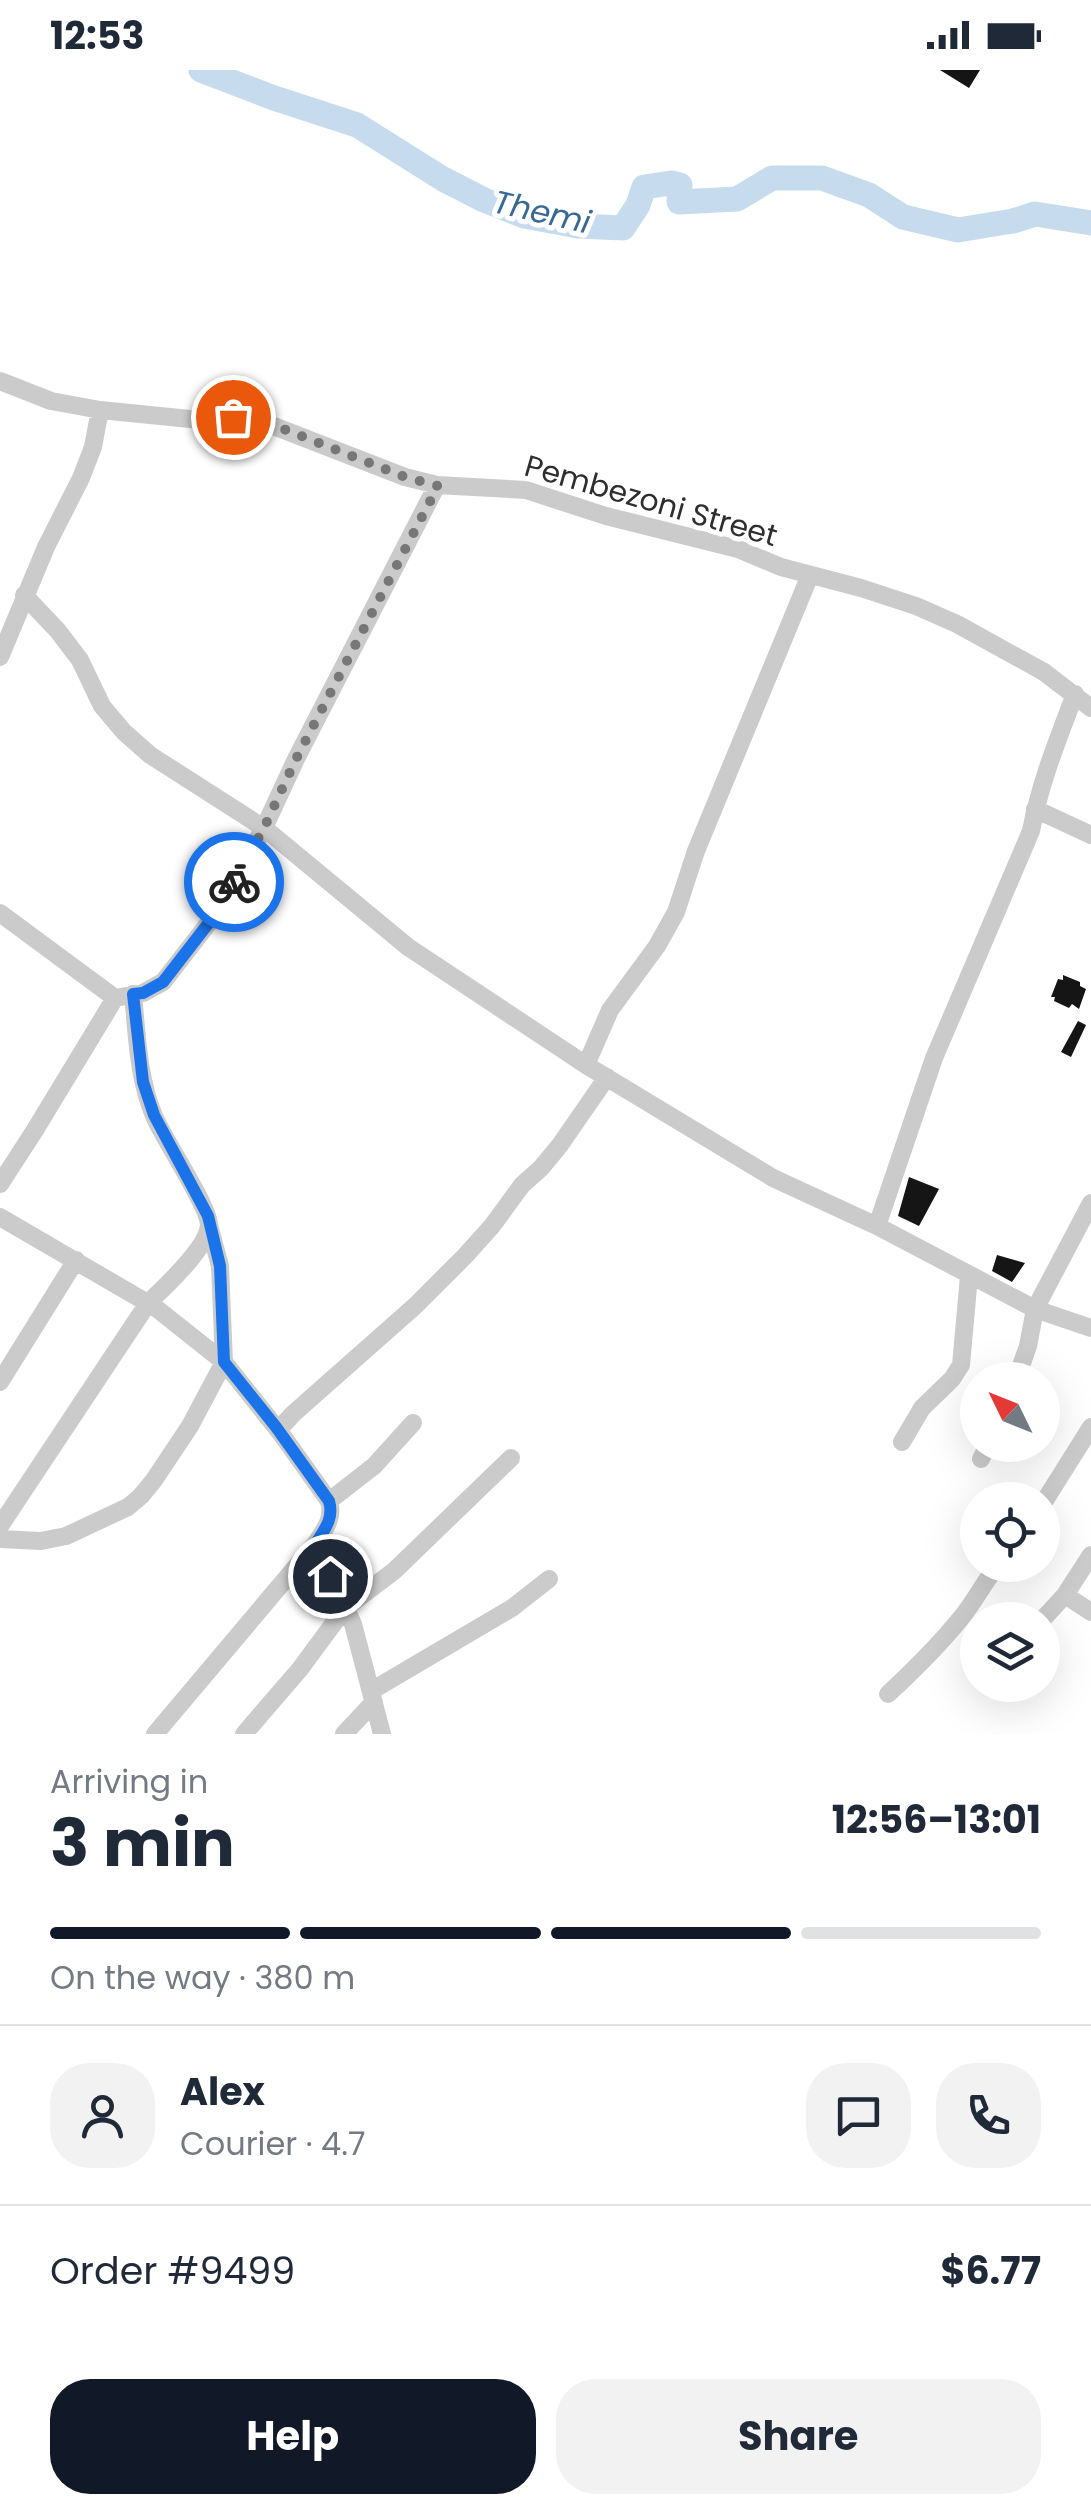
<!DOCTYPE html>
<meta charset="utf-8">
<style>
body{margin:0;font-family:Poppins,sans-serif;background:#f2f2f3;color:#1f2937;height:100vh;display:flex;flex-direction:column;font-size:38px;white-space:nowrap}
*{box-sizing:border-box;margin:0}
p{font-size:32px;color:#747a83}
.icon{flex:none;width:55px;height:55px;fill:none;stroke:currentColor;stroke-width:2;stroke-linecap:round;stroke-linejoin:round}
.map{position:relative;height:1664px;overflow:hidden}
.sheet{display:flex;flex-direction:column;background:#fff;flex:1}
.sheet>*{flex:none}
.needle{width:65px;rotate:313deg}
.fabs{position:absolute;left:960px;top:1292px;display:grid;gap:20px}
.fabs a{display:grid;place-items:center;width:100px;height:100px;border-radius:50%;background:#fff;box-shadow:0 10px 40px #0002;font-size:50px}
.pin{position:absolute;display:grid;place-items:center;width:85px;height:85px;color:#fff;margin:-42px;border:5px solid #fff;border-radius:50%;box-shadow:0 2px 10px #0007}
.courier{position:absolute;display:grid;place-items:center;width:100px;height:100px;margin:-50px;border:8px solid #1a73e8;border-radius:50%;background:#fff;color:#222;box-shadow:0 2px 12px #0007}
.headline em{font-style:normal;font-weight:700}
.headline div{display:flex;flex-direction:column-reverse}
.headline{display:flex;align-items:center;justify-content:space-between;height:170px;padding:0 50px}
h1{font-size:65px;font-weight:700;line-height:75px}
.bar{display:grid;grid-template-columns:repeat(4,1fr);gap:15px 10px;align-content:center;height:120px;padding:0 50px}
.bar i{height:12px;border-radius:8px;background:#e0e1e3}
.bar .on{background:#111827}
.bar p{grid-column:span 4}
.line{display:flex;align-items:center;gap:25px;padding:0 50px;border-top:2px solid #e0e1e3}
.line div{flex:1}
.round{display:grid;place-items:center;flex:none;width:105px;height:105px;border-radius:40px;background:#f2f2f3}
.cta{display:flex;gap:20px;margin-top:auto;padding:20px 50px}
.cta a{flex:1;height:115px;border-radius:40px;background:#111827;color:#fff;font-size:40px;font-weight:700;line-height:115px;text-align:center}
.cta a+a{background:#f2f2f3;color:#1f2937}
.status{display:flex;justify-content:space-between;align-items:center;height:70px;padding:0 50px;background:#fff;direction:ltr}
.status svg{height:28px;fill:currentColor}
.map>svg:first-child{display:block}
</style>
<div class="status"><b>12:53</b><svg viewBox="0 0 49 12"><path d="M0 12V9h3v3zM5 12V6h3v6zM10 12V3h3v9zM15 12V0h3v12zM26 1h20v11H26zM47 4h2v5h-2z"/></svg></div>
<div class="map">
<svg width="1091" height="1664" viewBox="0 0 1091 1664">
<rect width="100%" height="100%" fill="#fff"/>
<g fill="none" stroke-linecap="round" stroke-linejoin="round">
<path stroke="#c6dbed" stroke-width="25" d="M201,0L274,28L357,55L443,109L484,130L524,146L578,156L623,158L638,135L644,117L671,113L680,115L679,132L737,129L772,108H822L869,125L903,147L958,160L1013,151L1035,144L1091,153"/>
</g>
<path fill="#151515" d="M940,0H980L969,18Z
M1063,905L1080,912V916L1086,919L1079,939L1072,934L1069,938L1054,931L1055,927H1051L1058,909L1063,910Z
M1078,951L1086,955L1071,987L1061,982Z
M909,1107L939,1119L919,1156L898,1146Z
M997,1185L1025,1193L1012,1212L992,1201Z"/>
<g fill="none" stroke-linecap="round" stroke-linejoin="round">
<path stroke="#cbcbcb" stroke-width="18" d="M0,311L51,331L100,340L200,350L233,347L271,355L405,407L437,415L526,420L606,446L738,479L781,497L861,518L916,536L957,554L1044,602L1091,638
M24,525L58,561L80,590L102,636L124,662L150,685L264,758L408,877L586,995L773,1108L877,1156L1035,1239L1091,1258
M0,587L46,477L81,408L93,377L100,340
M1035,739L1091,765
M0,843L115,928
M586,995L610,940L657,876L676,842L696,781L810,505
M0,1114L35,1060L115,928L143,923L163,912L211,850L264,758L296,689L437,415
M0,1147L156,1238L224,1292L282,1365L329,1431C334,1448 325,1459 316,1473L155,1664
M877,1156L934,988L1031,761C1040,713 1058,669 1075,624
M1016,1310L1028,1276L1035,1239L1091,1133
M0,1312L76,1190
M278,1360L294,1343L415,1236L465,1186L492,1156L522,1115L541,1098L560,1075L607,1007
M902,1372L922,1338L952,1309L961,1295L969,1206
M981,1389L988,1375
M329,1431L374,1396L413,1353
M1042,1435L1091,1357
M0,1456L148,1233C164,1218 208,1177 209,1155C209,1136 164,1070 154,1046C138,1008 137,965 133,924
M0,1469L41,1471L66,1466L128,1437L141,1426L154,1410L190,1356L224,1292L220,1196L209,1155
M316,1473L353,1554L382,1664
M1065,1525L1091,1542
M1042,1550L1065,1525L1091,1485
M371,1621L512,1538L549,1509
M888,1624C914,1600 939,1575 961,1548C975,1531 984,1512 998,1495
M244,1664L300,1599L345,1538L394,1501L511,1388
M344,1664L374,1632"/>
</g>
<g fill="none" stroke-linecap="round" stroke-linejoin="round">
<path stroke="#777" stroke-width="10" stroke-dasharray="0 18" d="M233,347L271,354L405,407L438,416L296,689L264,758L234,812"/>
<path stroke="#1a73e8" stroke-width="12" d="M234,812L211,850L163,912L143,923L133,924L143,1012L154,1045L208,1146L215,1175L220,1196L224,1292L276,1357L329,1431C334,1448 325,1459 316,1473L330,1506"/>
</g>
<g text-anchor="middle" stroke-width="10" stroke-linejoin="round" paint-order="stroke">
<g font-size="30" fill="#2e2e2e" stroke="#fff">
<text transform="translate(651 431) rotate(16)" y="10">Pembezoni Street</text>
</g>
<g font-size="32" font-style="italic" fill="#386994" stroke="#fff">
<text transform="translate(542 142) rotate(13)" y="11">Themi</text>
</g>
</g>
</svg>
<div class="fabs">
<a><svg class="needle" viewBox="-14 -14 28 28"><path d="M0-13l5 13h-10z" fill="#e53935"/><path d="M0 13l5-13h-10z" fill="#747a83"/></svg></a>
<a><svg class="icon" aria-label="locate" viewBox="0 0 24 24"><circle cx="12" cy="12" r="6"/><path d="M12 2v4M12 18v4M2 12h4M18 12h4"/></svg></a>
<a><svg class="icon" aria-label="layers" viewBox="0 0 24 24"><path d="M12 4l9 5-9 5-9-5zM3 14l9 5 9-5"/></svg></a>
</div>
<div class="pin" style="left:233px;top:347px;background:#ea580c"><svg class="icon" aria-label="bag" viewBox="0 0 24 24"><path d="M5 8h14l-1 12H6zM9 8a3 3 0 0 1 6 0"/></svg></div>
<div class="pin" style="left:330px;top:1506px;background:#1f2937"><svg class="icon" aria-label="home" viewBox="0 0 24 24"><path d="M3 11l9-7 9 7M6 9v11h12V9"/></svg></div>
<div class="courier" style="left:234px;top:812px"><svg class="icon" aria-label="bike" viewBox="0 0 24 24"><circle cx="6" cy="16" r="4"/><circle cx="18" cy="16" r="4"/><path d="M6 16l4-8h5l3 8M10 8l3 8H6M13 5h3"/></svg></div>
</div>
<section class="sheet">
<div class="headline"><div><h1>3 min</h1><p>Arriving in</p></div><em>12:56–13:01</em></div>
<div class="bar"><i class="on"></i><i class="on"></i><i class="on"></i><i></i><p>On the way · 380 m</p></div>
<div class="line" style="height:180px"><a class="round"><svg class="icon" aria-label="person" viewBox="0 0 24 24"><circle cx="12" cy="8" r="4"/><path d="M4 21q1-7 8-7t8 7"/></svg></a><div><b>Alex</b><p>Courier · 4.7</p></div><a class="round"><svg class="icon" aria-label="chat" viewBox="0 0 24 24"><path d="M4 5h16v11H9l-5 4z"/></svg></a><a class="round"><svg class="icon" aria-label="phone" viewBox="0 0 24 24"><path d="M5 4h4l2 5-3 2q2 4 5 5l2-3 5 2v4C11 20 4 13 5 4z"/></svg></a></div>
<div class="line" style="height:130px"><div>Order #9499</div><b>$6.77</b></div>
<div class="cta"><a>Help</a><a>Share</a></div>
</section>
